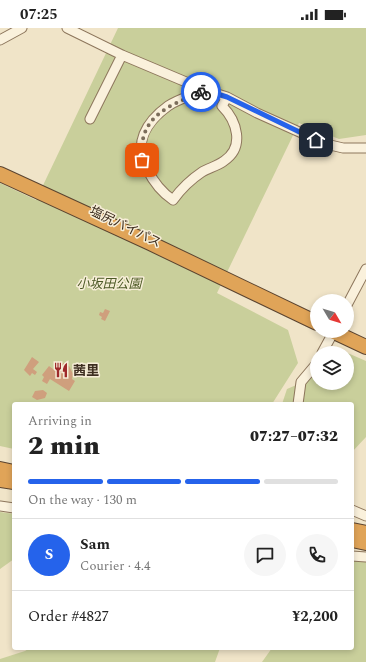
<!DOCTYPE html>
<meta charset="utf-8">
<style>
body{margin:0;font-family:Spectral,"Noto Sans JP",serif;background:#f6f6f6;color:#222;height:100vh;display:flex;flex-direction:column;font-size:15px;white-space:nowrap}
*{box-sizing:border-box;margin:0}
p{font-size:13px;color:#767676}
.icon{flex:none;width:22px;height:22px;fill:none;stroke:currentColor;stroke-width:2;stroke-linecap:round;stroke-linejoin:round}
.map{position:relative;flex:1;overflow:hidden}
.details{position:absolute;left:12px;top:374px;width:342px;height:248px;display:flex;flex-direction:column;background:#fff;border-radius:4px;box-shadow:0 2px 6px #0003}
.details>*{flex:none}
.needle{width:26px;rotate:128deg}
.tools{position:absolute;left:310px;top:266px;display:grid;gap:8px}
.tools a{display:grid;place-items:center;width:44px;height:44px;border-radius:50%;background:#fff;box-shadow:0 2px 6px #0003;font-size:20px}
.pin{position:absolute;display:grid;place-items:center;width:34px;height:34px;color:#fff;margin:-17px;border-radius:8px;box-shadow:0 2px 6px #0006}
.courier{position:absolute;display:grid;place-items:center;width:40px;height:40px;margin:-20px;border:3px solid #2563eb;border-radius:50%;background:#fff;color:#222;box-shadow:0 1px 5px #0007}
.headline em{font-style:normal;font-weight:800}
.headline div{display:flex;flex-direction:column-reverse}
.headline{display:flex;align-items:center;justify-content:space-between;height:68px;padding:0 16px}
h1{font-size:26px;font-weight:800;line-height:30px}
.bar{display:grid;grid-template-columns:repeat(4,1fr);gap:6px 4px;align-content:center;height:48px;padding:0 16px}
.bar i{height:5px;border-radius:3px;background:#e0e0e0}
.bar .current{background:#2563eb}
.bar p{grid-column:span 4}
.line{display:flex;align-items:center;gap:10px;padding:0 16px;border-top:1px solid #e0e0e0}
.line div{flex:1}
.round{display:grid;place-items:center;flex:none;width:42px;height:42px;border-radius:21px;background:#f6f6f6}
.status{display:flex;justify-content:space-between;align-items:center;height:28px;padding:0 20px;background:#fff;direction:ltr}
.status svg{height:11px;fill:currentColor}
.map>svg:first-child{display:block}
</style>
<div class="status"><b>07:25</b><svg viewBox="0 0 49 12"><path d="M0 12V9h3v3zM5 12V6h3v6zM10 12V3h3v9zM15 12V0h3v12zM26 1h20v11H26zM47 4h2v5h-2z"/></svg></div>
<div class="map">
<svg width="366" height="634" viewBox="0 0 366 634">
<rect width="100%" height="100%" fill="#f0e4c8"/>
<path fill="#c9cf9b" d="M118,0H366V107L339,111L299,95L217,265L288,302L298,335L272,376H14V421L0,418V155L36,172Z
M343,323L366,333V409L352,424V376H282L287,361L308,352L317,344V355H347V325H334Z
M0,484L14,486V531L0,541Z
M352,532L366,533V634H262L272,620H352Z
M30,620H220L215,634H0V631L25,623Z"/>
<path fill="#cf9f7d" d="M105,281L110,283L105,293L101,291L102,289L99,287L100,284L103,285Z
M32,329L39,334L33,341L37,344L35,347L32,345L30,348L24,342Z
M63,335L69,338L73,346L72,351L75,353L69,363L50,351L47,356L42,353L44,349L42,347L49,338L53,341L61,338Z
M43,362L47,365L45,370L37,372L32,369L35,363Z"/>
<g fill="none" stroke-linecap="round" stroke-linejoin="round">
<g stroke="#8d765c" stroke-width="11">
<path id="minor" d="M67,0L122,27L205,62L227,69L257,85L326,116L343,120H366
M0,12L22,0
M205,62C193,67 178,71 168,78C146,94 133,116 147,141C153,153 161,164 173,172C181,161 190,152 202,144C209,140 217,138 224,133C245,119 237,93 222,78L227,69
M90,91L122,27
M347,277L366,241
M322,325L334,303
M298,376L301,354L317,335
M0,478L14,480
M352,482L366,488
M352,528L366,529"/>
</g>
<g stroke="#5b4430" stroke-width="16">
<path id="highway" d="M0,146L150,215L317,295
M332,303L366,319
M0,441L14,444
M0,452L14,454
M352,502L366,505
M352,512L366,515"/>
</g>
<use href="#minor" stroke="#faf1dc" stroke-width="9"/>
<use href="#highway" stroke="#e0a458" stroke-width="14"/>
</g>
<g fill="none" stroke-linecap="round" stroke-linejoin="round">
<path stroke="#7c6e5b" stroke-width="4" stroke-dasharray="0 7.2" d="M142,132C138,89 166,79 201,64"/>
<path stroke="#2563eb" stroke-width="5" d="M201,64L205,62L227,69L316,112"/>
</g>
<defs>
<g id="restaurant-bare" transform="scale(1.2)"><path d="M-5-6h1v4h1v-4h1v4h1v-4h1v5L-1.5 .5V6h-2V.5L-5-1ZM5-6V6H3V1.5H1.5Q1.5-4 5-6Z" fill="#9e2a2b" stroke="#f7eed8" stroke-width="2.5" paint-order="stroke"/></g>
</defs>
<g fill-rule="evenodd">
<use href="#restaurant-bare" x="61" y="342"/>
</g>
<g text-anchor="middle" stroke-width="3" stroke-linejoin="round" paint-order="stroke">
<g font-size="13" fill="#3d2e20" stroke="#f7eed8">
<text transform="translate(126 198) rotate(26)" y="5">塩尻バイパス</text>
</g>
<g font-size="13" font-style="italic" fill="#4d5a26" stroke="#f7eed8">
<text x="109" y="260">小坂田公園</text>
</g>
<g font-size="13" font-weight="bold" fill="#3d2e20" stroke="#f7eed8" text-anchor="start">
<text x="73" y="347">茜里</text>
</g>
</g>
</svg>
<div class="tools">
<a><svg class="needle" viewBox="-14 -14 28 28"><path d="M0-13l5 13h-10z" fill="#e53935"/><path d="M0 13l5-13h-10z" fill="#767676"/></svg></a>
<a><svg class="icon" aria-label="layers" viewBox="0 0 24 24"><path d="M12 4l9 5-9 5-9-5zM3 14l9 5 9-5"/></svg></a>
</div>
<div class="pin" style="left:142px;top:132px;background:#ea580c"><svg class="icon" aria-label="bag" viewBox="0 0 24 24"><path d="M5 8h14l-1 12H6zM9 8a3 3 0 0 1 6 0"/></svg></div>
<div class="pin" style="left:316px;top:112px;background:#1f2937"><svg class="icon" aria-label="home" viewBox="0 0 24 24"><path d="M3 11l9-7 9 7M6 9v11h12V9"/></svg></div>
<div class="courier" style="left:201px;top:64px"><svg class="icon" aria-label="bike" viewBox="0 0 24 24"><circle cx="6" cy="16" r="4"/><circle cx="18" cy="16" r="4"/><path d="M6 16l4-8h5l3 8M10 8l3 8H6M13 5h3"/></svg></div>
<section class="details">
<div class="headline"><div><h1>2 min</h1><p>Arriving in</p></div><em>07:27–07:32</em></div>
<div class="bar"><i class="current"></i><i class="current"></i><i class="current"></i><i></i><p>On the way · 130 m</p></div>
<div class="line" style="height:72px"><b class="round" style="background:#2563eb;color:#fff">S</b><div><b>Sam</b><p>Courier · 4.4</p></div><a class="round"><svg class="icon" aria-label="chat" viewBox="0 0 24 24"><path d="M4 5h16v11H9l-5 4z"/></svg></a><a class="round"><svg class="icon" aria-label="phone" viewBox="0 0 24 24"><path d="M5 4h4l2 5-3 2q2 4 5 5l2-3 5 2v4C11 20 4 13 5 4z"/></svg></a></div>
<div class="line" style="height:52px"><div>Order #4827</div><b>¥2,200</b></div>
</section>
</div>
